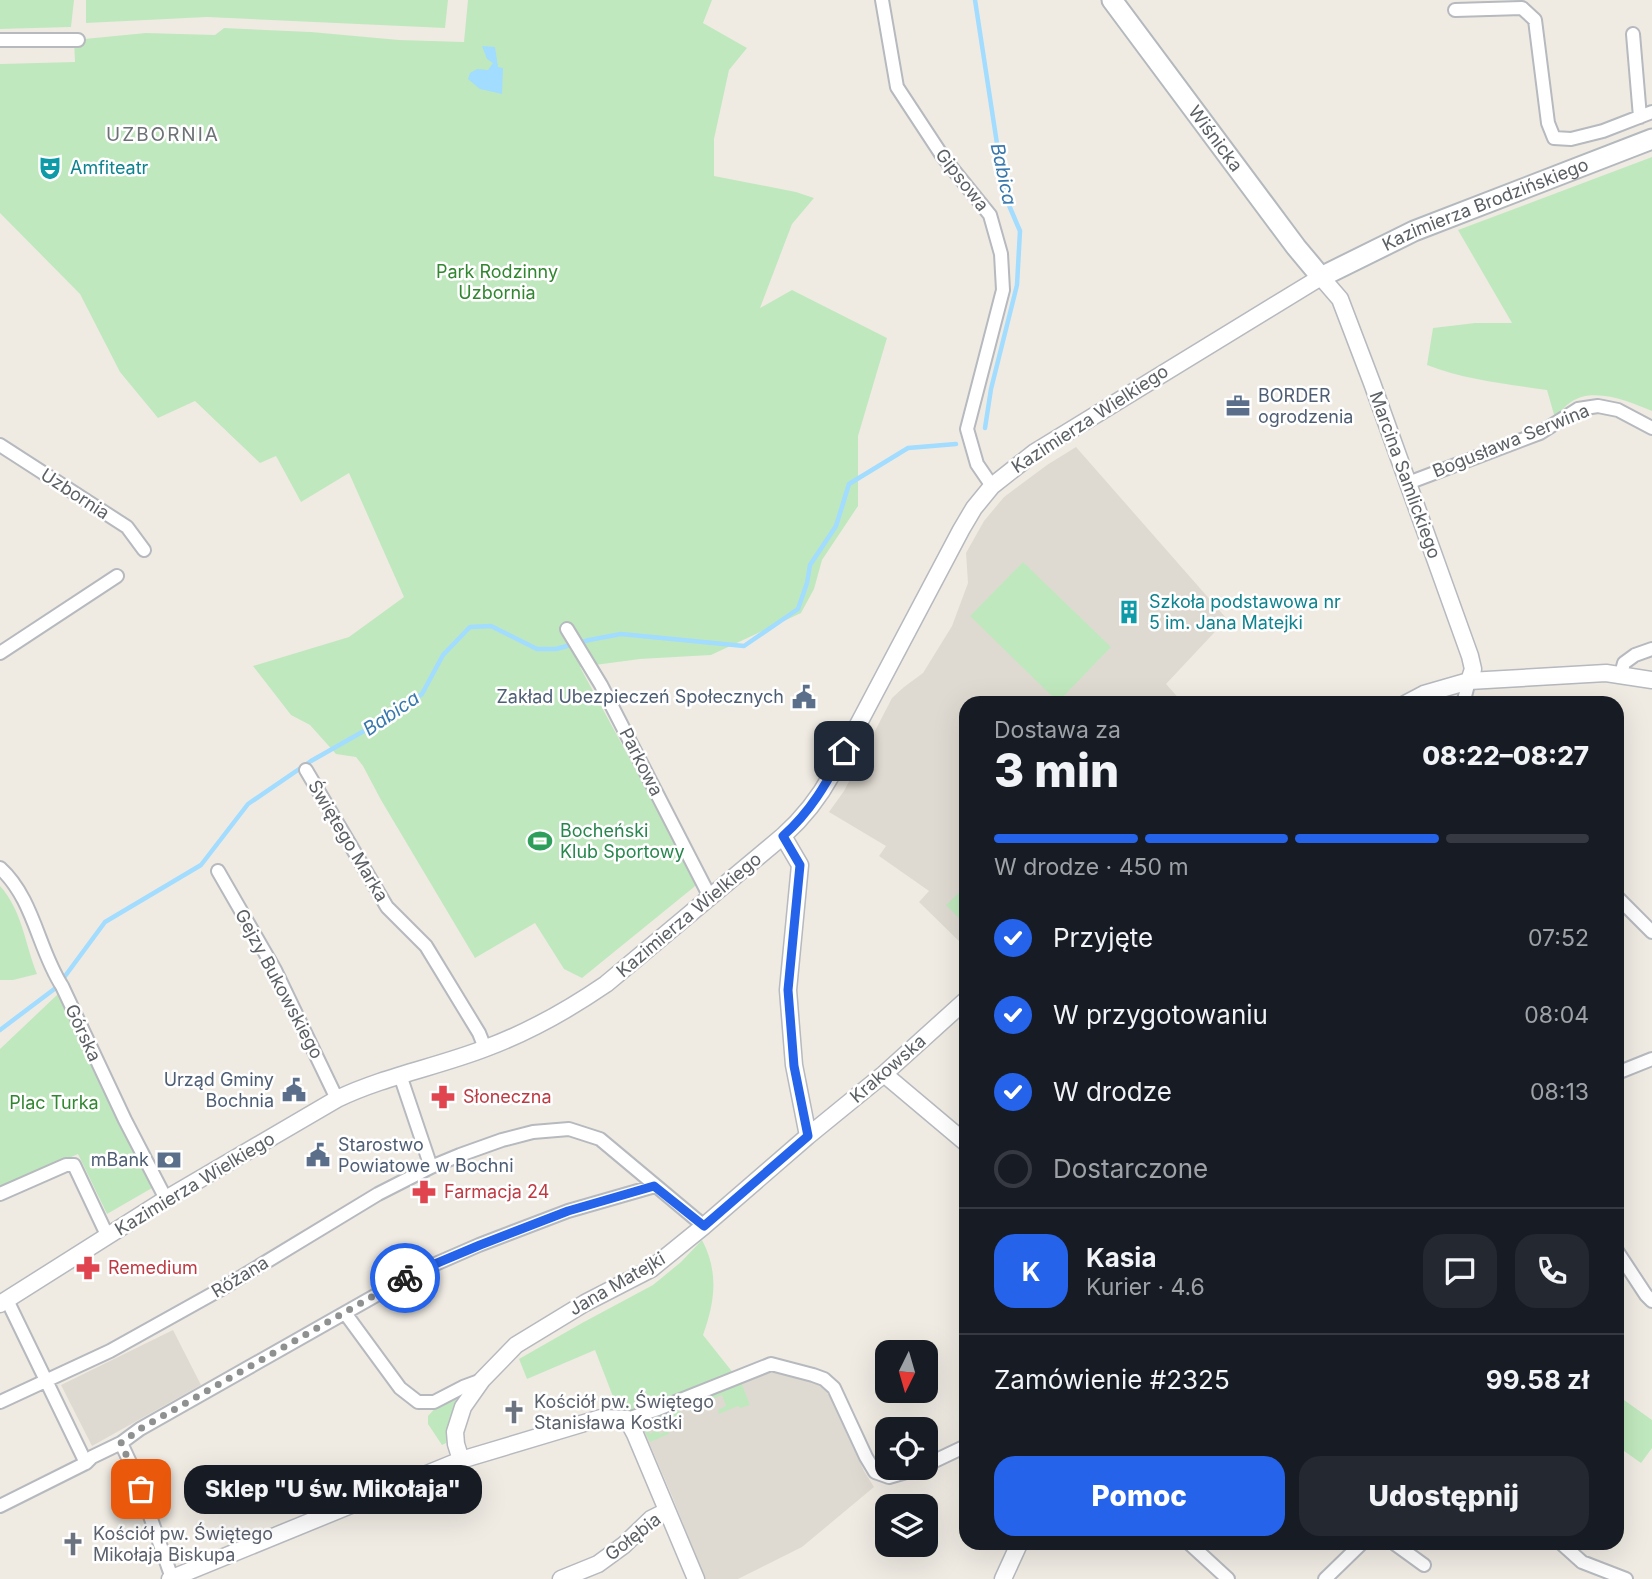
<!DOCTYPE html>
<html lang="pl">
<meta charset="utf-8">
<style>
body{margin:0;font-family:Inter,sans-serif;background:#242831;color:#f1f3f6;height:100vh;display:flex;flex-direction:column;font-size:26px;white-space:nowrap}
*{box-sizing:border-box;margin:0}
p{font-size:23px;color:#9ea1a6}
.icon{flex:none;width:38px;height:38px;fill:none;stroke:currentColor;stroke-width:2;stroke-linecap:round;stroke-linejoin:round}
.map{position:relative;flex:1;overflow:hidden}
.details{position:absolute;left:959px;top:696px;width:665px;height:854px;display:flex;flex-direction:column;background:#171b24;border-radius:21px;box-shadow:0 7px 28px #0002}
.details>*{flex:none}
.needle{width:46px;rotate:185deg}
.fabs{position:absolute;left:875px;top:1340px;display:grid;gap:14px}
.fabs a{display:grid;place-items:center;width:63px;height:63px;border-radius:14px;background:#171b24;box-shadow:0 7px 28px #0002;font-size:35px}
.pin{position:absolute;display:grid;place-items:center;width:60px;height:60px;color:#fff;margin:-30px;border-radius:14px;box-shadow:0 4px 10px #0006}
.courier{position:absolute;display:grid;place-items:center;width:70px;height:70px;margin:-35px;border:5px solid #2563eb;border-radius:50%;background:#fff;color:#222;box-shadow:0 2px 9px #0007}
.bubble{position:absolute;height:49px;border-radius:21px;background:#171b24;box-shadow:0 7px 28px #0002;font-size:23px;font-weight:800;line-height:49px;text-align:center}
.summary em{font-style:normal;font-weight:800}
.summary div{display:flex;flex-direction:column-reverse}
.summary{display:flex;align-items:center;justify-content:space-between;height:119px;padding:0 35px}
h1{font-size:46px;font-weight:800;line-height:52px}
.bar{display:grid;grid-template-columns:repeat(4,1fr);gap:10px 7px;align-content:center;height:84px;padding:0 35px}
.bar i{height:9px;border-radius:5px;background:#363941}
.bar .active{background:#2563eb}
.bar p{grid-column:span 4}
.line{display:flex;align-items:center;gap:18px;padding:0 35px;border-top:2px solid #363941}
.line div{flex:1}
.round{display:grid;place-items:center;flex:none;width:74px;height:74px;border-radius:21px;background:#242831}
ol{padding:0 35px;list-style:none}
li{display:flex;align-items:center;gap:21px;height:77px}
li p{margin-inline-start:auto}
li .icon{padding:7px;border-radius:50%;background:#2563eb;color:#fff;stroke-width:4}
li:last-child{color:#9ea1a6}
li i{width:38px;height:38px;border:4px solid #363941;border-radius:50%}
.button{display:flex;gap:14px;margin-top:auto;padding:14px 35px}
.button a{flex:1;height:80px;border-radius:21px;background:#2563eb;color:#fff;font-size:28px;font-weight:800;line-height:80px;text-align:center}
.button a+a{background:#242831;color:#f1f3f6}
.map>svg:first-child{display:block}
</style>
<div class="map">
<svg width="1652" height="1579" viewBox="0 0 1652 1579">
<rect width="100%" height="100%" fill="#efebe3"/>
<path fill="#dfdad1" d="M1076,447L1227,619L1166,684L1183,703L966,704V948L919,902L929,891L879,856L886,846L829,812L844,791L892,698L904,687L923,673L952,626L968,583L966,553L984,521L1004,497L1047,465Z
M173,1330L201,1385L92,1446L61,1385Z
M772,1372L824,1384L864,1471L874,1487L802,1547L738,1579H705L672,1496L641,1424L741,1382Z"/>
<path fill="#c0e8be" d="M0,0H74L71,27L0,29Z
M86,0H448L445,28L207,17L86,23Z
M468,0H712L703,23L747,48L729,70L714,139V176L796,192L814,198L792,224L760,308L792,290L887,338L858,436V506L822,560L814,589L801,613L711,655L640,659L580,667L697,883L694,887L582,978L564,969L535,923L475,958L381,800L363,766L356,757L336,754L310,725L291,715L253,666L349,637L404,597L349,473L301,502L276,456L260,463L195,401L158,418L120,372L80,294L0,213V64L75,62L74,40L146,33L215,35L224,28L311,32L399,40L464,42Z
M1652,157V411C1630,402 1594,386 1571,402C1565,406 1560,412 1555,418L1547,390C1507,384 1465,380 1427,365L1433,328L1475,323H1512L1458,230Z
M1023,562L1111,647L1058,702L970,616Z
M0,886C22,910 25,944 37,974L13,980H0Z
M966,886V925L946,905Z
M57,995L65,997L152,1188L107,1214L78,1154L0,1189V1049Z
M702,1240C719,1272 715,1302 703,1335L734,1374L633,1412L617,1407L595,1350L527,1379L519,1359L582,1323L653,1285L681,1262Z
M741,1382L750,1405L740,1408L738,1406L719,1414L718,1410L726,1406L722,1395L708,1401L709,1405L698,1409L695,1401Z
M461,1391L463,1395L448,1432L446,1443L442,1445L428,1424V1416L439,1404Z
M1617,1395L1652,1420V1448L1641,1463L1617,1446Z
M678,1408L681,1416L670,1421L668,1417L655,1423L657,1428L652,1430L651,1428L648,1429L650,1434L658,1429L660,1434L668,1430L669,1434L650,1442L641,1424Z"/>
<path fill="#a2dcff" d="M482,46L495,47L498,67L503,68L502,94L480,89L468,79L470,73L477,69L488,70L493,63L487,59Z"/>
<g fill="none" stroke-linecap="round" stroke-linejoin="round">
<path stroke="#a2dcff" stroke-width="4.5" d="M975,0L1005,196L1020,231L1017,285L991,389L985,428
M0,1030L57,987L105,922L201,865L248,804L311,761L378,723L422,694L443,655L470,627L491,626L537,649H556L589,640L621,634L744,646L798,609L807,583L810,565L836,526L849,484L908,448L956,444"/>
<g stroke="#b6b9be" stroke-width="16">
<path id="minor" d="M882,0L897,87L943,157L990,215L1001,254L1003,290L967,429L977,464L992,486
M1455,10L1522,8L1535,20L1548,123L1554,138L1571,139L1603,131L1652,112
M1633,34L1640,117
M0,40H78
M0,445L127,527L144,550
M1408,483L1540,433L1578,409L1598,406L1618,410L1652,428
M567,629L601,685L710,897
M0,653L117,576
M1621,674L1624,663L1635,655L1652,649
M1466,704L1464,700L1469,681
M306,770L387,907L426,946L479,1033L485,1048
M0,868C34,899 38,949 62,986L125,1120L166,1199
M218,871L275,970L337,1099
M1617,897L1652,932
M1617,1073L1652,1059
M400,1075L431,1167
M0,1194L66,1165H74L108,1237
M1617,1251L1646,1295L1652,1301
M7,1300L86,1463
M345,1313L400,1388L418,1402H434L463,1387L482,1380
M0,1402L110,1351L223,1288L378,1194L431,1167L460,1155L502,1140L533,1132L569,1129L600,1139L704,1226
M627,1419L658,1409L771,1364L813,1375L824,1379L834,1388L866,1457L875,1472L889,1477L920,1468
M121,1443L134,1471L172,1578
M926,1465L966,1446
M0,1506L86,1463L92,1457L121,1443L140,1429L417,1272L479,1245L568,1211L655,1186
M1190,1544L1228,1579
M1395,1544L1424,1565
M1562,1544L1582,1562L1626,1579
M1325,1579L1361,1544"/>
</g>
<g stroke="#b6b9be" stroke-width="19">
<path id="tertiary" d="M1405,704L1424,694L1469,681L1606,673L1652,680
M783,836L800,865L788,990L794,1065L808,1136
M884,1074L966,1143
M0,1304L166,1199L337,1099C385,1076 437,1067 486,1048C529,1032 568,1010 606,984L783,836C803,818 819,798 832,774L961,530L974,508L992,486L1035,452L1321,277L1340,299L1372,383L1470,656L1473,669L1469,681
M461,1460L456,1444L455,1432L463,1407L482,1380L516,1345L585,1303L651,1269L704,1226L808,1136L884,1074L966,1000
M170,1579L461,1460L601,1418L627,1419L635,1434L696,1579
M561,1579L598,1564L624,1545L651,1519L667,1511
M1003,1579L1019,1544"/>
</g>
<g stroke="#b4b9be" stroke-width="23">
<g id="secondary">
<path id="s1" d="M1112,0L1296,247L1321,277L1414,231L1652,139"/>
</g>
</g>
<use href="#minor" stroke="#fff" stroke-width="12"/>
<use href="#tertiary" stroke="#fff" stroke-width="16"/>
<use href="#secondary" stroke="#fff" stroke-width="19"/>
</g>
<g fill="none" stroke-linecap="round" stroke-linejoin="round">
<path stroke="#8f9190" stroke-width="7" stroke-dasharray="0 12.6" d="M141,1489L121,1443L140,1429L405,1278"/>
<path stroke="#2563eb" stroke-width="9" d="M405,1278L416,1272L480,1245L568,1211L654,1186L704,1226L808,1136L794,1066L788,990L800,865L783,836C811,811 826,784 844,751"/>
</g>
<defs>
<g id="theatre-bare" transform="scale(1.89)"><path d="M-5-5.5Q0-4 5-5.5V0Q5 5 0 6Q-5 5-5 0ZM-3.3-2.5H-1v1.5H-3.3ZM1-2.5H3.3v1.5H1ZM-2.8 1Q0 5.5 2.8 1Z" fill="#0f9aa8" stroke="#fff" stroke-width="2.5" paint-order="stroke"/></g>
<g id="office-bare" transform="scale(1.89)"><path d="M-6-3h4V-5.5h4V-3h4V5H-6ZM-1-4.5V-3h2v-1.5ZM-6 0V1H6V0Z" fill="#5c6f8a" stroke="#fff" stroke-width="2.5" paint-order="stroke"/></g>
<g id="building-bare" transform="scale(1.89)"><path d="M-4-6H4V6H1V3H-1V6H-4ZM-2.5-4.3h1.7v1.8h-1.7ZM.8-4.3h1.7v1.8H.8ZM-2.5-1h1.7V.8h-1.7ZM.8-1h1.7V.8H.8Z" fill="#0f9aa8" stroke="#fff" stroke-width="2.5" paint-order="stroke"/></g>
<g id="civic-bare" transform="scale(1.89)"><path d="M-.6-6.5H3V-4.5H.6V-3L4-1V1h2V6H-6V1h2V-1L-.6-3ZM-1.2 2.5V6h2.4V2.5Z" fill="#5c6f8a" stroke="#fff" stroke-width="2.5" paint-order="stroke"/></g>
<g id="stadium-bare" transform="scale(1.89)"><path d="M0-5a6.5 5 0 1 0 0 10a6.5 5 0 1 0 0-10ZM-3.5-1.8h7v3.6h-7Z" fill="#2e9e5b" stroke="#fff" stroke-width="2.5" paint-order="stroke"/></g>
<g id="pharmacy-bare" transform="scale(1.89)"><path d="M-2-6h4v4h4v4h-4v4h-4v-4h-4v-4h4Z" fill="#e0444e" stroke="#fff" stroke-width="2.5" paint-order="stroke"/></g>
<g id="bank-bare" transform="scale(1.89)"><path d="M-6-4H6V4H-6ZM0-2.3a2.3 2.3 0 1 0 0 4.6a2.3 2.3 0 1 0 0-4.6Z" fill="#5c6f8a" stroke="#fff" stroke-width="2.5" paint-order="stroke"/></g>
<g id="church-bare" transform="scale(1.89)"><path d="M-1.2-6h2.4v3.5h3.3v2.4h-3.3V6h-2.4V-.1h-3.3v-2.4h3.3Z" fill="#6b7280" stroke="#fff" stroke-width="2.5" paint-order="stroke"/></g>
</defs>
<g fill-rule="evenodd">
<use href="#theatre-bare" x="50" y="168"/>
<use href="#office-bare" x="1238" y="406"/>
<use href="#building-bare" x="1129" y="612"/>
<use href="#civic-bare" x="804" y="697"/>
<use href="#stadium-bare" x="540" y="841"/>
<use href="#civic-bare" x="294" y="1090"/>
<use href="#pharmacy-bare" x="443" y="1097"/>
<use href="#civic-bare" x="318" y="1155"/>
<use href="#bank-bare" x="169" y="1160"/>
<use href="#pharmacy-bare" x="424" y="1192"/>
<use href="#pharmacy-bare" x="88" y="1268"/>
<use href="#church-bare" x="514" y="1412"/>
<use href="#church-bare" x="73" y="1544"/>
</g>
<g text-anchor="middle" stroke-width="5" stroke-linejoin="round" paint-order="stroke">
<g font-size="18" fill="#5b6064" stroke="#fff">
<text dy="6" stroke="none"><textPath href="#s1" startOffset="173">Wiśnicka</textPath></text>
<text transform="translate(962 180) rotate(52)" y="6">Gipsowa</text>
<text dy="6" stroke="none"><textPath href="#s1" startOffset="527">Kazimierza Brodzińskiego</textPath></text>
<text transform="translate(1090 419) rotate(-33)" y="6">Kazimierza Wielkiego</text>
<text transform="translate(1511 441) rotate(-22)" y="6">Bogusława Serwina</text>
<text transform="translate(1405 475) rotate(70)" y="6">Marcina Samlickiego</text>
<text transform="translate(75 494) rotate(33)" y="6">Uzbornia</text>
<text transform="translate(641 762) rotate(63)" y="6">Parkowa</text>
<text transform="translate(348 841) rotate(59)" y="6">Świętego Marka</text>
<text transform="translate(689 915) rotate(-40)" y="6">Kazimierza Wielkiego</text>
<text transform="translate(279 984) rotate(62)" y="6">Gejzy Bukowskiego</text>
<text transform="translate(83 1033) rotate(65)" y="6">Górska</text>
<text transform="translate(888 1069) rotate(-41)" y="6">Krakowska</text>
<text transform="translate(195 1184) rotate(-31)" y="6">Kazimierza Wielkiego</text>
<text transform="translate(240 1277) rotate(-31)" y="6">Różana</text>
<text transform="translate(617 1284) rotate(-30)" y="6">Jana Matejki</text>
<text transform="translate(633 1537) rotate(-38)" y="6">Gołębia</text>
</g>
<g font-size="18" fill="#0d838f" stroke="#fff" text-anchor="start">
<text x="70" y="174">Amfiteatr</text>
<text x="1149" y="608">Szkoła podstawowa nr<tspan x="1149" dy="21">5 im. Jana Matejki</tspan></text>
</g>
<g font-size="18" fill="#318630" stroke="#fff">
<text x="497" y="278">Park Rodzinny<tspan x="497" dy="21">Uzbornia</tspan></text>
<text x="54" y="1109">Plac Turka</text>
</g>
<g font-size="18" fill="#4e5e75" stroke="#fff" text-anchor="end">
<text x="1258" y="402" text-anchor="start">BORDER<tspan x="1258" dy="21">ogrodzenia</tspan></text>
<text x="784" y="703">Zakład Ubezpieczeń Społecznych</text>
<text x="274" y="1086">Urząd Gminy<tspan x="274" dy="21">Bochnia</tspan></text>
<text x="338" y="1151" text-anchor="start">Starostwo<tspan x="338" dy="21">Powiatowe w Bochni</tspan></text>
<text x="149" y="1166">mBank</text>
</g>
<g font-size="18" fill="#27864d" stroke="#fff" text-anchor="start">
<text x="560" y="837">Bocheński<tspan x="560" dy="21">Klub Sportowy</tspan></text>
</g>
<g font-size="18" fill="#be3a42" stroke="#fff" text-anchor="start">
<text x="463" y="1103">Słoneczna</text>
<text x="444" y="1198">Farmacja 24</text>
<text x="108" y="1274">Remedium</text>
</g>
<g font-size="18" fill="#5b616d" stroke="#fff" text-anchor="start">
<text x="534" y="1408">Kościół pw. Świętego<tspan x="534" dy="21">Stanisława Kostki</tspan></text>
<text x="93" y="1540">Kościół pw. Świętego<tspan x="93" dy="21">Mikołaja Biskupa</tspan></text>
</g>
<g font-size="19" letter-spacing="2" fill="#6c7276" stroke="#fff">
<text x="163" y="141">UZBORNIA</text>
</g>
<g font-size="19" font-style="italic" fill="#3878ad" stroke="#fff">
<text transform="translate(1004 174) rotate(78)" y="7">Babica</text>
<text transform="translate(391 713) rotate(-34)" y="7">Babica</text>
</g>
</g>
</svg>
<div class="fabs">
<a><svg class="needle" viewBox="-14 -14 28 28"><path d="M0-13l5 13h-10z" fill="#e53935"/><path d="M0 13l5-13h-10z" fill="#9ea1a6"/></svg></a>
<a><svg class="icon" aria-label="locate" viewBox="0 0 24 24"><circle cx="12" cy="12" r="6"/><path d="M12 2v4M12 18v4M2 12h4M18 12h4"/></svg></a>
<a><svg class="icon" aria-label="layers" viewBox="0 0 24 24"><path d="M12 4l9 5-9 5-9-5zM3 14l9 5 9-5"/></svg></a>
</div>
<div class="pin" style="left:141px;top:1489px;background:#ea580c"><svg class="icon" aria-label="bag" viewBox="0 0 24 24"><path d="M5 8h14l-1 12H6zM9 8a3 3 0 0 1 6 0"/></svg></div>
<div class="pin" style="left:844px;top:751px;background:#1f2937"><svg class="icon" aria-label="home" viewBox="0 0 24 24"><path d="M3 11l9-7 9 7M6 9v11h12V9"/></svg></div>
<div class="courier" style="left:405px;top:1278px"><svg class="icon" aria-label="bike" viewBox="0 0 24 24"><circle cx="6" cy="16" r="4"/><circle cx="18" cy="16" r="4"/><path d="M6 16l4-8h5l3 8M10 8l3 8H6M13 5h3"/></svg></div>
<div class="bubble" style="left:184px;top:1465px;width:298px">Sklep &quot;U św. Mikołaja&quot;</div>
<section class="details">
<div class="summary"><div><h1>3 min</h1><p>Dostawa za</p></div><em>08:22–08:27</em></div>
<div class="bar"><i class="active"></i><i class="active"></i><i class="active"></i><i></i><p>W drodze · 450 m</p></div>
<ol>
<li><svg class="icon" aria-label="check" viewBox="0 0 24 24"><path d="M5 12l5 5 9-10"/></svg>Przyjęte<p>07:52</p></li>
<li><svg class="icon" aria-label="check" viewBox="0 0 24 24"><path d="M5 12l5 5 9-10"/></svg>W przygotowaniu<p>08:04</p></li>
<li><svg class="icon" aria-label="check" viewBox="0 0 24 24"><path d="M5 12l5 5 9-10"/></svg>W drodze<p>08:13</p></li>
<li><i></i>Dostarczone</li>
</ol>
<div class="line" style="height:126px"><b class="round" style="background:#2563eb;color:#fff">K</b><div><b>Kasia</b><p>Kurier · 4.6</p></div><a class="round"><svg class="icon" aria-label="chat" viewBox="0 0 24 24"><path d="M4 5h16v11H9l-5 4z"/></svg></a><a class="round"><svg class="icon" aria-label="phone" viewBox="0 0 24 24"><path d="M5 4h4l2 5-3 2q2 4 5 5l2-3 5 2v4C11 20 4 13 5 4z"/></svg></a></div>
<div class="line" style="height:91px"><div>Zamówienie #2325</div><b>99.58 zł</b></div>
<div class="button"><a>Pomoc</a><a>Udostępnij</a></div>
</section>
</div>
